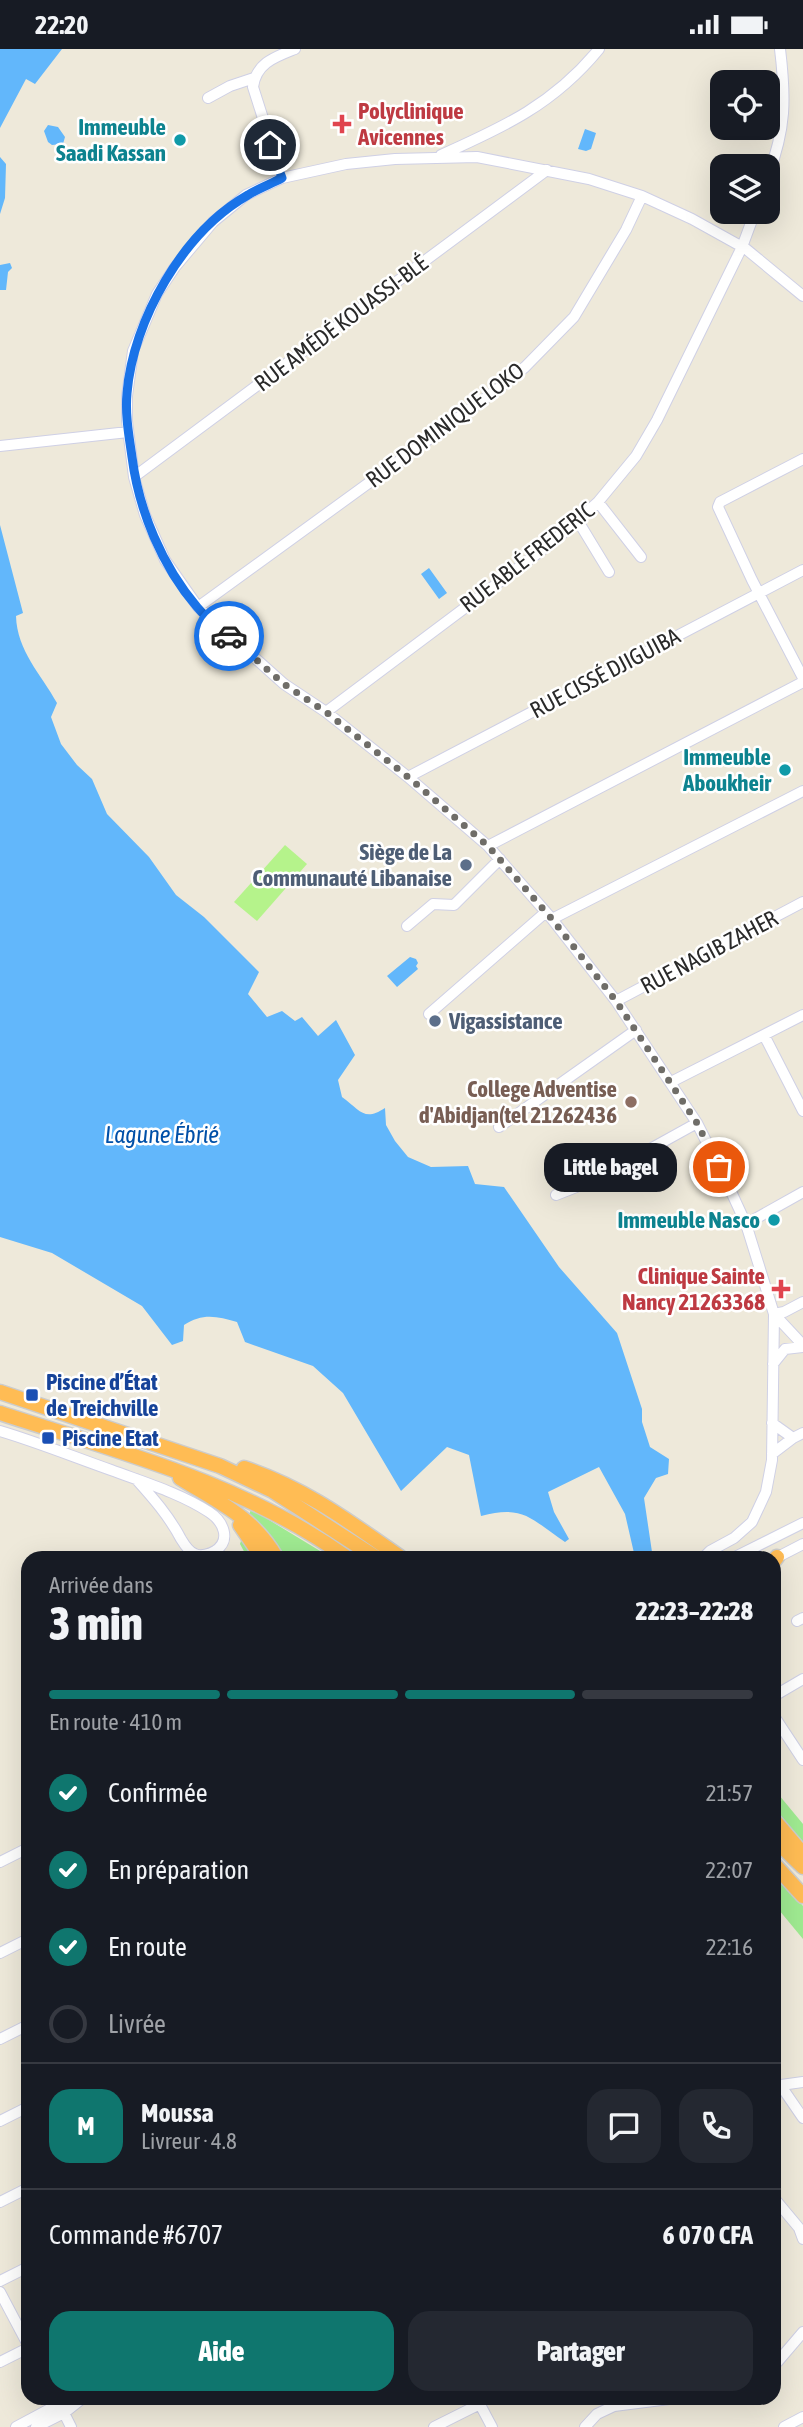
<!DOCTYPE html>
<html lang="fr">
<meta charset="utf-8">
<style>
body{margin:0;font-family:"Asap Condensed",sans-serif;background:#242831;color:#f1f3f6;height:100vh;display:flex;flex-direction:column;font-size:26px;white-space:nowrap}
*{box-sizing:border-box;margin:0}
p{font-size:23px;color:#9ea1a6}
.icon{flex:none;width:38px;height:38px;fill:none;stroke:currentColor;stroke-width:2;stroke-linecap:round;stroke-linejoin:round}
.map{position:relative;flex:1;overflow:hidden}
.drawer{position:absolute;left:21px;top:1502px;width:760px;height:854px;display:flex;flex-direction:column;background:#171b24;border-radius:21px;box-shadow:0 7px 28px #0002}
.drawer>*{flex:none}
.controls{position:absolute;left:710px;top:21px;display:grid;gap:14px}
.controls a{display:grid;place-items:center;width:70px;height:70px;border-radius:14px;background:#171b24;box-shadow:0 7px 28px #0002;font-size:35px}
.pin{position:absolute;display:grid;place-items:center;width:60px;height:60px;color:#fff;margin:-30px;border:4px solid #fff;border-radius:50%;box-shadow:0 2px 7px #0007}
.courier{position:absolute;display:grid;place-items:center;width:70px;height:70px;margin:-35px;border:5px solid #1a73e8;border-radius:50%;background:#fff;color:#222;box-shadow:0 2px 9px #0007}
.bubble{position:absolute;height:49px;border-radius:21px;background:#171b24;box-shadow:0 7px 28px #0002;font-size:23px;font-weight:800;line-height:49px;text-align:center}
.summary em{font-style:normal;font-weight:800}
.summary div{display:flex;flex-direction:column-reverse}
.summary{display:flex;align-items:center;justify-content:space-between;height:119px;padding:0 28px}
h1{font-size:46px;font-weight:800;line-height:52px}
.bar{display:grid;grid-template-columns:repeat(4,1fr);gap:10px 7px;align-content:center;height:84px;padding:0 28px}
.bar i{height:9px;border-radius:5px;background:#363941}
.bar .on{background:#0f766e}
.bar p{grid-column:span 4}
.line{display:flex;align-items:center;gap:18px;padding:0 28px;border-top:2px solid #363941}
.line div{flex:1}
.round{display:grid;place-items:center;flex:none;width:74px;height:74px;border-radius:21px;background:#242831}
ol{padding:0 28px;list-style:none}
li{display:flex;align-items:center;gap:21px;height:77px}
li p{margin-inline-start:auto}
li .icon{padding:7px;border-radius:50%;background:#0f766e;color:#fff;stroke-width:4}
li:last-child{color:#9ea1a6}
li i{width:38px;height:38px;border:4px solid #363941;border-radius:50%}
.primary-button{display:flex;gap:14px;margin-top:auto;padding:14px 28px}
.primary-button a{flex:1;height:80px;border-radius:21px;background:#0f766e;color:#fff;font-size:28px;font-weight:800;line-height:80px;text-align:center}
.primary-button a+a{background:#242831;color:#f1f3f6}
.status{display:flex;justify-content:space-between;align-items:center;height:49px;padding:0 35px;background:#171b24;direction:ltr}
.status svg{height:19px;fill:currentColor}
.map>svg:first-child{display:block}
</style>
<div class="status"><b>22:20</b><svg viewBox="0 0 49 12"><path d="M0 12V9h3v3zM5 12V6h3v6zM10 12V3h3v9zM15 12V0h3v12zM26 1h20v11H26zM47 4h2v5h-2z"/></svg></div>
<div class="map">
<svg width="803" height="2378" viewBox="0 0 803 2378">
<rect width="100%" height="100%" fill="#eee9da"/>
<path fill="#9fea91" d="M251,1460L330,1508H247L240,1495Z
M774,1740L803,1775V1793L774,1759Z
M774,1823L803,1857V1890L774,1855Z"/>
<path fill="#b5f38b" d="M285,796L307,815L257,872L234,853Z"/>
<path fill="#62b7fb" d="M0,0H62L35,35L26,30L0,79Z
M48,76L58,78L65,88L63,95L52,96L48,93L44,82Z
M585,80L596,84L591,100L586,102L578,100Z
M0,108L6,115L5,149L0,165Z
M10,214L12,219L8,223L6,241H0V216Z
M0,476L23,564L16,567C17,602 41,625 57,654L51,668L61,695L77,716L92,730L107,765L149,808L176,846L204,868L259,923L248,945L267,968L282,962L295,972L302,968L318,987L336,971L355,1006L338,1031L342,1048C360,1061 364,1073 385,1059L386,1076L395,1092L408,1108L431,1118L468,1117L475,1135L504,1138L559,1218L617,1284L642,1360V1373L650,1398L669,1410L668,1425L656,1429L644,1449L652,1503L649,1508H640L634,1504L625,1465L599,1418L548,1443L554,1463L569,1490L565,1493C532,1471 524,1455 481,1467L469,1406L447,1398L401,1442L343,1344L313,1317L245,1293L237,1273C217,1267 202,1264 184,1276L183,1292L172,1296L142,1257L52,1204L0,1188Z
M429,519L447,544L439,550L421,525Z
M410,908L416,910L418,914L416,917L418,920L397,938L387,927Z"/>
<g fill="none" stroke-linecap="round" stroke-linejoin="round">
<g stroke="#cfd0e5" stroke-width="12">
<path id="minor" d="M208,49L230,37L254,29
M441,106C504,78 554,55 599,0
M768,127C786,79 786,50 780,0
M282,129L253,38C256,14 275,8 295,0
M0,397L128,383
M803,410L720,453L718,458L752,531L803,629
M134,428L547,121
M598,453L641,508
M578,472L609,523
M198,558L498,340L525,318L574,268L626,181L642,147
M326,663L554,492L598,453L636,407L657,371L742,198L755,163
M408,728L803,521
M488,797L803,633
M552,870L803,742
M407,877L433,855L454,856L500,810
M616,952L803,853
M429,965L546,863
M764,986L803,1062
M671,1033L803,966
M499,1078L636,981
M556,1146L594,1131L697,1074
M746,1175L803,1143
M774,1265L803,1296
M774,1265L784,1263L803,1253
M773,1315L785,1300L803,1298
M772,1374L793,1389
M0,1382C37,1393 74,1408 111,1421C143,1433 180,1444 209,1463C223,1472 232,1491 215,1502C210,1505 201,1508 195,1505C189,1503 184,1495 181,1490C169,1467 153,1449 136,1430
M772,1405L793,1389L803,1384
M704,1508L710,1502L734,1489L752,1473L766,1443L772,1411L774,1265L746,1175L728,1136L697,1074L616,952L552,870L488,797L408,728L326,663L284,635L198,558L165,511L145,466L134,428L127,372V347L133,302L157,245L175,218L213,173L246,146L282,129L346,115L395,110L477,108L589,130L642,147L692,170L746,200L803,247
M735,1508L803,1474
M774,1510L803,1495
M797,1572L803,1569
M774,1647L803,1630
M774,1667L803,1711
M0,1813L28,1799
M0,1904L28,1890
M0,1990L28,1976
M774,2037L803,2033
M781,2037L803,2069
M0,2072L28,2058
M774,2149L799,2179L803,2190
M0,2153L28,2139
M0,2232L28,2218
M0,2243L28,2296
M0,2313L28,2299
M774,2317L803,2283
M56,2348L71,2378
M476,2348L492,2378
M16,2378L59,2355L76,2353
M36,2378L64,2364L84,2348
M434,2378L480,2355
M585,2378L597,2365L614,2357L685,2348
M784,2378L803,2368"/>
</g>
<g stroke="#ccc" stroke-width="17">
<path id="highway" d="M0,1343L220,1417L273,1442L375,1508
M0,1364C119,1403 243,1434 346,1508
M244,1419C306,1440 347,1471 400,1508
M180,1429C218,1453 252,1467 276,1508
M240,1476L262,1508
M774,1512L777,1508
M774,1771L803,1805
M774,1790L803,1818
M774,1815L803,1847"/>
</g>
<use href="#minor" stroke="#fff" stroke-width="10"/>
<use href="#highway" stroke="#ffbc54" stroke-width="14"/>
</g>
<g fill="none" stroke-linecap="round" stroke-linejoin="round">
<path stroke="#6f6d68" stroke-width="7" stroke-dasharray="0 12.6" d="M229,587L284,635L326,663L408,728L488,797L552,870L616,952L697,1074L719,1118"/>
<path stroke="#1a73e8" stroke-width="9" d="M229,587C218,578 206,569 197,558C162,517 139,462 132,408C129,387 125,366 127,344C133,271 183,183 248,146C259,139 271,135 282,129L270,96"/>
</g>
<g fill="#e0444e" stroke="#fff" stroke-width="2.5">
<path d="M338.5 64.5h7v7h7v7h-7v7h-7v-7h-7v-7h7z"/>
<path d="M777.5 1229.5h7v7h7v7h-7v7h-7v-7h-7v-7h7z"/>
</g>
<g fill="#0f9aa8" stroke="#fff" stroke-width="2.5">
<circle cx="180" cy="91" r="7"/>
<circle cx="785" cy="721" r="7"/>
<circle cx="774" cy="1171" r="7"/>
</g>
<g fill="#5c6f8a" stroke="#fff" stroke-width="2.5">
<circle cx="466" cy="816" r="7"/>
<circle cx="435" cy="972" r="7"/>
</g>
<circle fill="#8d6e63" stroke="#fff" stroke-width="2.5" cx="631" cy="1053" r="7"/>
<g fill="#1a4fb4" stroke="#fff" stroke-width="2.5">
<rect x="25" y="1339" width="14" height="14" rx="3.5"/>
<rect x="41" y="1382" width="14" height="14" rx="3.5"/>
</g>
<g text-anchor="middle" stroke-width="5" stroke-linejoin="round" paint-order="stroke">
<g font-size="23" font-weight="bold" fill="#be3a42" stroke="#fff" text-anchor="start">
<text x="358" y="70">Polyclinique<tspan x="358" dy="26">Avicennes</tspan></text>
<text x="765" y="1235" text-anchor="end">Clinique Sainte<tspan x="765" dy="26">Nancy 21263368</tspan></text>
</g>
<g font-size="23" font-weight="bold" fill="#0d838f" stroke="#fff" text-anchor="end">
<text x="166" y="86">Immeuble<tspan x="166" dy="26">Saadi Kassan</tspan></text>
<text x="771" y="716">Immeuble<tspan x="771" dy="26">Aboukheir</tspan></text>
<text x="760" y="1179">Immeuble Nasco</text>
</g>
<g font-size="23" fill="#2a2a2a" stroke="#fff">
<text transform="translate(341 274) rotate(-37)" y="8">RUE AMÉDÉ KOUASSI-BLÉ</text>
<text transform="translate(445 376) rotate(-37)" y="8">RUE DOMINIQUE LOKO</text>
<text transform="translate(527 508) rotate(-38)" y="8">RUE ABLÉ FREDERIC</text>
<text transform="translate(605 624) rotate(-28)" y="8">RUE CISSÉ DJIGUIBA</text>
<text transform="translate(709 903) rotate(-28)" y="8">RUE NAGIB ZAHER</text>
</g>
<g font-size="23" font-weight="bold" fill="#4e5e75" stroke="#fff" text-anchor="end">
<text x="452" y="811">Siège de La<tspan x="452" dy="26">Communauté Libanaise</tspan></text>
<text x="449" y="980" text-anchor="start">Vigassistance</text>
</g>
<g font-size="23" font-weight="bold" fill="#785e54" stroke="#fff" text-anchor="end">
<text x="617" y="1048">College Adventise<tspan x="617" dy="26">d'Abidjan(tel 21262436</tspan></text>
</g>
<g font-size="23" font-weight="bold" fill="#164399" stroke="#fff" text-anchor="start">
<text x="46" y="1341">Piscine d’État<tspan x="46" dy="26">de Treichville</tspan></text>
<text x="62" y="1397">Piscine Etat</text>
</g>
<g font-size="24" font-style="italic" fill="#0050a8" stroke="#fff">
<text x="162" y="1094">Lagune Ébrié</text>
</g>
</g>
</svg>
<div class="controls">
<a><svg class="icon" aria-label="locate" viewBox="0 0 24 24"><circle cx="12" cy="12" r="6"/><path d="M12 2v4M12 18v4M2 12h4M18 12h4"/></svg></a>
<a><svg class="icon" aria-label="layers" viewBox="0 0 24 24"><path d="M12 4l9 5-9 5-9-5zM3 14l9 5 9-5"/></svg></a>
</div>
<div class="pin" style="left:719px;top:1118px;background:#ea580c"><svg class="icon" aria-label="bag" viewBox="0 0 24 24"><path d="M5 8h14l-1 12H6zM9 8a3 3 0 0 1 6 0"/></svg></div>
<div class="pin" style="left:270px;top:96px;background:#1f2937"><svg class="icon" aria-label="home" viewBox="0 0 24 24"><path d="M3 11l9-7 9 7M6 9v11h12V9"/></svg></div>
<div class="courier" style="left:229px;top:587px"><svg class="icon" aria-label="car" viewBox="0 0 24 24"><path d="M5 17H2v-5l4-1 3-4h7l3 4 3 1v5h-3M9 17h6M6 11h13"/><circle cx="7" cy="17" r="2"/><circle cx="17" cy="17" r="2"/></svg></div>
<div class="bubble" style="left:544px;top:1094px;width:133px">Little bagel</div>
<section class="drawer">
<div class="summary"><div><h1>3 min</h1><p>Arrivée dans</p></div><em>22:23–22:28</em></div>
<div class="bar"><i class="on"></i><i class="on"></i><i class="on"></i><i></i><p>En route · 410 m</p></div>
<ol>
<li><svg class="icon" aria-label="check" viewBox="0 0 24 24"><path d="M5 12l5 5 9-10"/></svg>Confirmée<p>21:57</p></li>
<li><svg class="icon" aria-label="check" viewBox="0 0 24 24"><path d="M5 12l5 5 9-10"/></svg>En préparation<p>22:07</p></li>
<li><svg class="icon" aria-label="check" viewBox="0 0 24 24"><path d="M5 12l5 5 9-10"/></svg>En route<p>22:16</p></li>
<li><i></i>Livrée</li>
</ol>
<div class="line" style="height:126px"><b class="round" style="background:#0f766e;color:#fff">M</b><div><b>Moussa</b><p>Livreur · 4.8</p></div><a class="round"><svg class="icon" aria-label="chat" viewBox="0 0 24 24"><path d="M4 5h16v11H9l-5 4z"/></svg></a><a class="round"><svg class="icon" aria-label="phone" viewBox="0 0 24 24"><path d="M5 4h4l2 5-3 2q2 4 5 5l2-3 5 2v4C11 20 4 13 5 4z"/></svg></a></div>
<div class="line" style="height:91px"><div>Commande #6707</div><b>6 070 CFA</b></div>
<div class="primary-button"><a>Aide</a><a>Partager</a></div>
</section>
</div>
